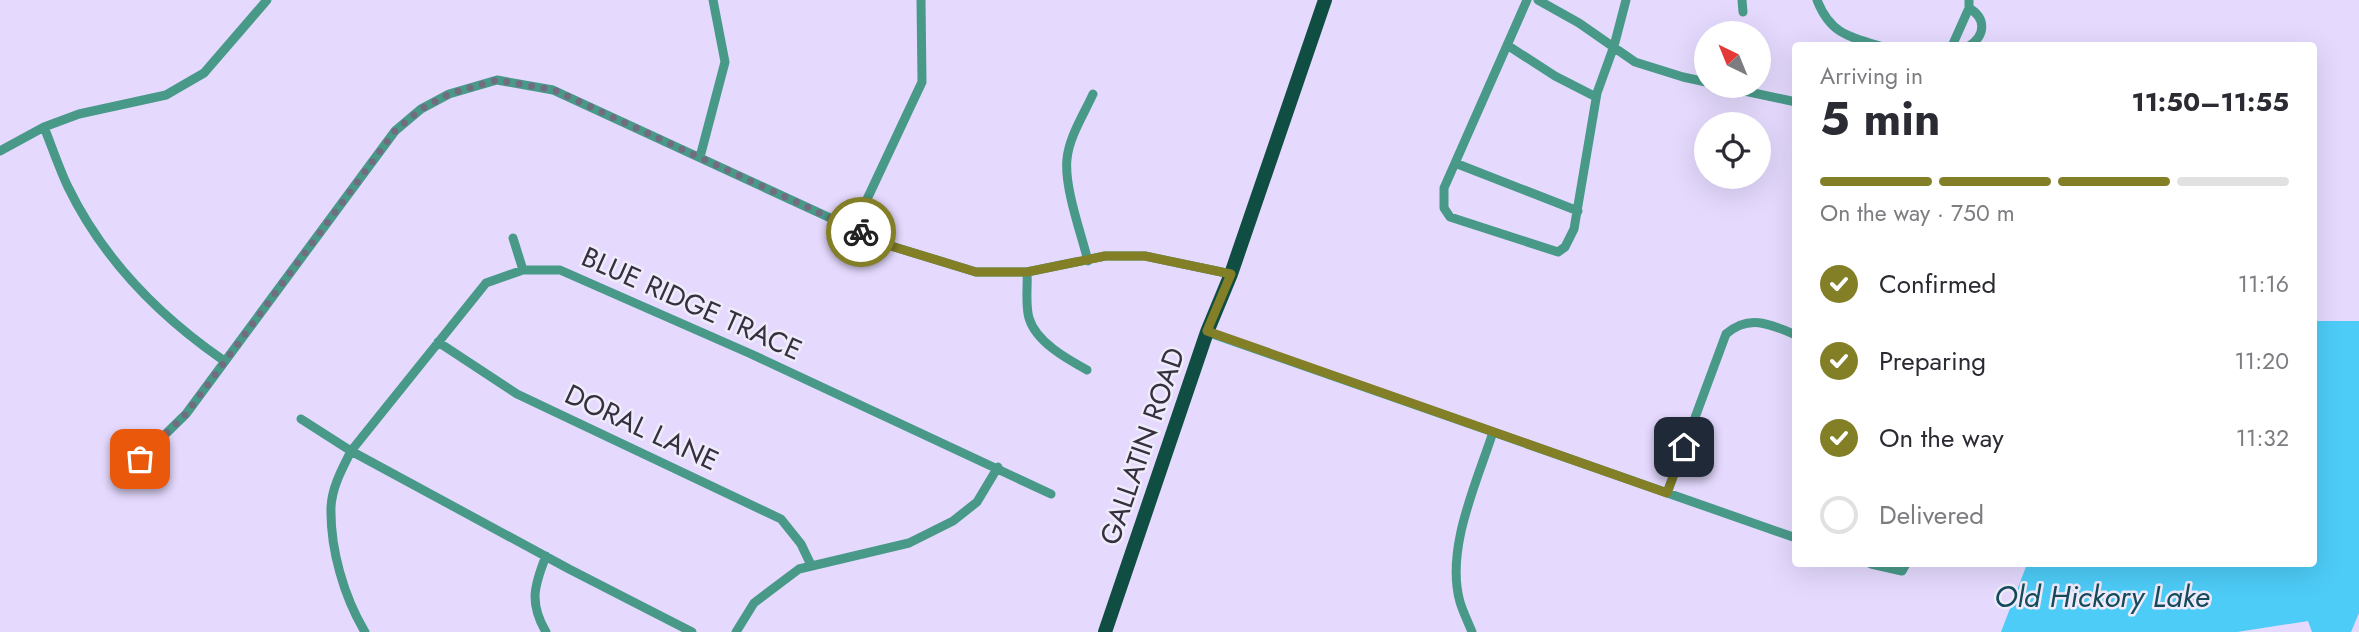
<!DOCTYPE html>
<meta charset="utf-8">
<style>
body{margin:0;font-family:Jost,sans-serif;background:#f2f2f3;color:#2b2b33;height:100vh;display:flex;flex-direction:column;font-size:26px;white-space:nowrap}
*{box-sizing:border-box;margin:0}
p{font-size:23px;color:#7c7c81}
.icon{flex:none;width:38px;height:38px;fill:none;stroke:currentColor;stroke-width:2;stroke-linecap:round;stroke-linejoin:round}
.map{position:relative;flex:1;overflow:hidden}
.panel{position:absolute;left:1792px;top:42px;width:525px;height:525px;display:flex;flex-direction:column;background:#fff;border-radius:7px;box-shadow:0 7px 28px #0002}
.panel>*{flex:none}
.needle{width:46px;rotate:317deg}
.tools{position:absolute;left:1694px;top:21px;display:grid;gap:14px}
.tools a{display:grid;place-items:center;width:77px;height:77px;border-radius:50%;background:#fff;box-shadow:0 7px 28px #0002;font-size:35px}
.pin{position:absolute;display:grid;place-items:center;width:60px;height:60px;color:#fff;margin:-30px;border-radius:14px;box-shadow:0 4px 10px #0006}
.courier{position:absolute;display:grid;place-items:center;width:70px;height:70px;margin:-35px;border:5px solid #827f27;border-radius:50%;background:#fff;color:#222;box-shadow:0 2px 9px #0007}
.head em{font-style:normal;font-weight:700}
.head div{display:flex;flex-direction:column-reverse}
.head{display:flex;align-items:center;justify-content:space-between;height:119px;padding:0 28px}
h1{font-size:46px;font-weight:700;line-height:52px}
.bar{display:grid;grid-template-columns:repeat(4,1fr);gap:10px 7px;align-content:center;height:84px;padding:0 28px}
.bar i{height:9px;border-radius:5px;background:#e1e1e2}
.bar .current{background:#827f27}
.bar p{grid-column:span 4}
ol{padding:0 28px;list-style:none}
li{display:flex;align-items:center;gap:21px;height:77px}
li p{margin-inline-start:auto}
li .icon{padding:7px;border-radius:50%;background:#827f27;color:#fff;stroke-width:4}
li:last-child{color:#7c7c81}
li i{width:38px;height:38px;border:4px solid #e1e1e2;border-radius:50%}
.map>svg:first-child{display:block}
</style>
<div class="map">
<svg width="2359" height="632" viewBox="0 0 2359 632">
<rect width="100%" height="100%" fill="#e5dafe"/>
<path fill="#4dccf7" d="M2314,321H2359V613L2351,632H2312L2308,621L2237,632H2001L2027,564H2314Z"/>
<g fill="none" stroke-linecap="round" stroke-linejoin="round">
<path stroke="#499989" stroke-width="9" d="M1527,0L1444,188V208L1450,217L1558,252L1565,247L1574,229L1597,93L1614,46L1626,0
M1538,0L1579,23L1635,62L1683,77L1706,82
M1742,0L1743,12
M1817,0C1830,33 1848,37 1880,46
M1507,45L1555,76L1596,97
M1952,46L1969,8V0
M1969,46C1986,35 1986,18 1969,8
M1721,86L1796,102
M44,127C52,147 59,168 68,187C103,259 158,315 223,360
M0,151L44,127L79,114L166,95L204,73L267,0
M700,157L725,62L713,0
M1455,163L1578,211
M853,229L922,82L921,0
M513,238L523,270
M1088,261C1081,233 1064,187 1067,159C1069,137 1084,114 1093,94
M1027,272C1028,286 1025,304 1029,318C1036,342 1067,359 1087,370
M1207,332L1796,538
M438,342L517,394L781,519L801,544L811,565
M301,419L351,451L569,569L692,632
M140,459L186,414L395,131L421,109L449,94L497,80L553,90L891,246L976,272H1027L1105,256H1145L1231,274
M1667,493L1726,334C1749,314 1770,324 1796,335
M546,556C534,586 529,603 546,632
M1871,564L1902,571L1906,564
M365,632C344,597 330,549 331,507C332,487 342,469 351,451L486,283L523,270H560L751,354L1051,494
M736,632L754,603L799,569L909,543L953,521L977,502L998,467
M1472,632C1468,622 1463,612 1460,602C1445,549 1477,482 1493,432"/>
<path stroke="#104d42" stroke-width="14" d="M1105,632L1207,332L1231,274L1325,0"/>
</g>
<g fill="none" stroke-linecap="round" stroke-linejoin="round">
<path stroke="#726c81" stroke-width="7" stroke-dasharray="0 12.6" d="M140,459L186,414L395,131L421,109L449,94L497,80L554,90L861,232"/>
<path stroke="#827f27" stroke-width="9" d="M861,232L891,246L976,272H1027L1105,256H1145L1231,274L1207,331L1667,493L1684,447"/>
</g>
<g text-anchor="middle" stroke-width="5" stroke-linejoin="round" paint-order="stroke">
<g font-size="28" fill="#34303e" stroke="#efebfa">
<text transform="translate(692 303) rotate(24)" y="10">BLUE RIDGE TRACE</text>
<text transform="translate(642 427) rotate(25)" y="10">DORAL LANE</text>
<text transform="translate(1142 446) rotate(-71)" y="10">GALLATIN ROAD</text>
</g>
<g font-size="30" font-style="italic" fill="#154b5c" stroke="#efebfa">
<text x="2102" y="607">Old Hickory Lake</text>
</g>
</g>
</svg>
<div class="tools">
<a><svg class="needle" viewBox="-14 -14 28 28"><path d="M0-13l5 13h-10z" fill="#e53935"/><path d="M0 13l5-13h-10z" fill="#7c7c81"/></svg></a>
<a><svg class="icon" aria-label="locate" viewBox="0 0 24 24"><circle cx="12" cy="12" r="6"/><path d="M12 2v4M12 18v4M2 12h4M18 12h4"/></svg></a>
</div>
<div class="pin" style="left:140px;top:459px;background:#ea580c"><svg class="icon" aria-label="bag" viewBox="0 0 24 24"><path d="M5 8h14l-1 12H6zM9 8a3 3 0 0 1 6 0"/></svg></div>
<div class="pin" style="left:1684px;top:447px;background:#1f2937"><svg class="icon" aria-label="home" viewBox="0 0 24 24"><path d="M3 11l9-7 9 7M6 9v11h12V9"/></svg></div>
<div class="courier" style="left:861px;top:232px"><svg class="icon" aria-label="bike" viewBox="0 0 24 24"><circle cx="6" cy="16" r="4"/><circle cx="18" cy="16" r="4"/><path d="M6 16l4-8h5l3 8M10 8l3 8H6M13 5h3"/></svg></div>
<section class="panel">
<div class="head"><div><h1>5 min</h1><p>Arriving in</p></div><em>11:50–11:55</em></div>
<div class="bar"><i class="current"></i><i class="current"></i><i class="current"></i><i></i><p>On the way · 750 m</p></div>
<ol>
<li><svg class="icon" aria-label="check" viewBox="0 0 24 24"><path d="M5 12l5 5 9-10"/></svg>Confirmed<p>11:16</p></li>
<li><svg class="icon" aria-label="check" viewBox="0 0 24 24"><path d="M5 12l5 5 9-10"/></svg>Preparing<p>11:20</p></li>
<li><svg class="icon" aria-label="check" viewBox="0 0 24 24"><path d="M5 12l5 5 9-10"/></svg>On the way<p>11:32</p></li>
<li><i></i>Delivered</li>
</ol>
</section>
</div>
